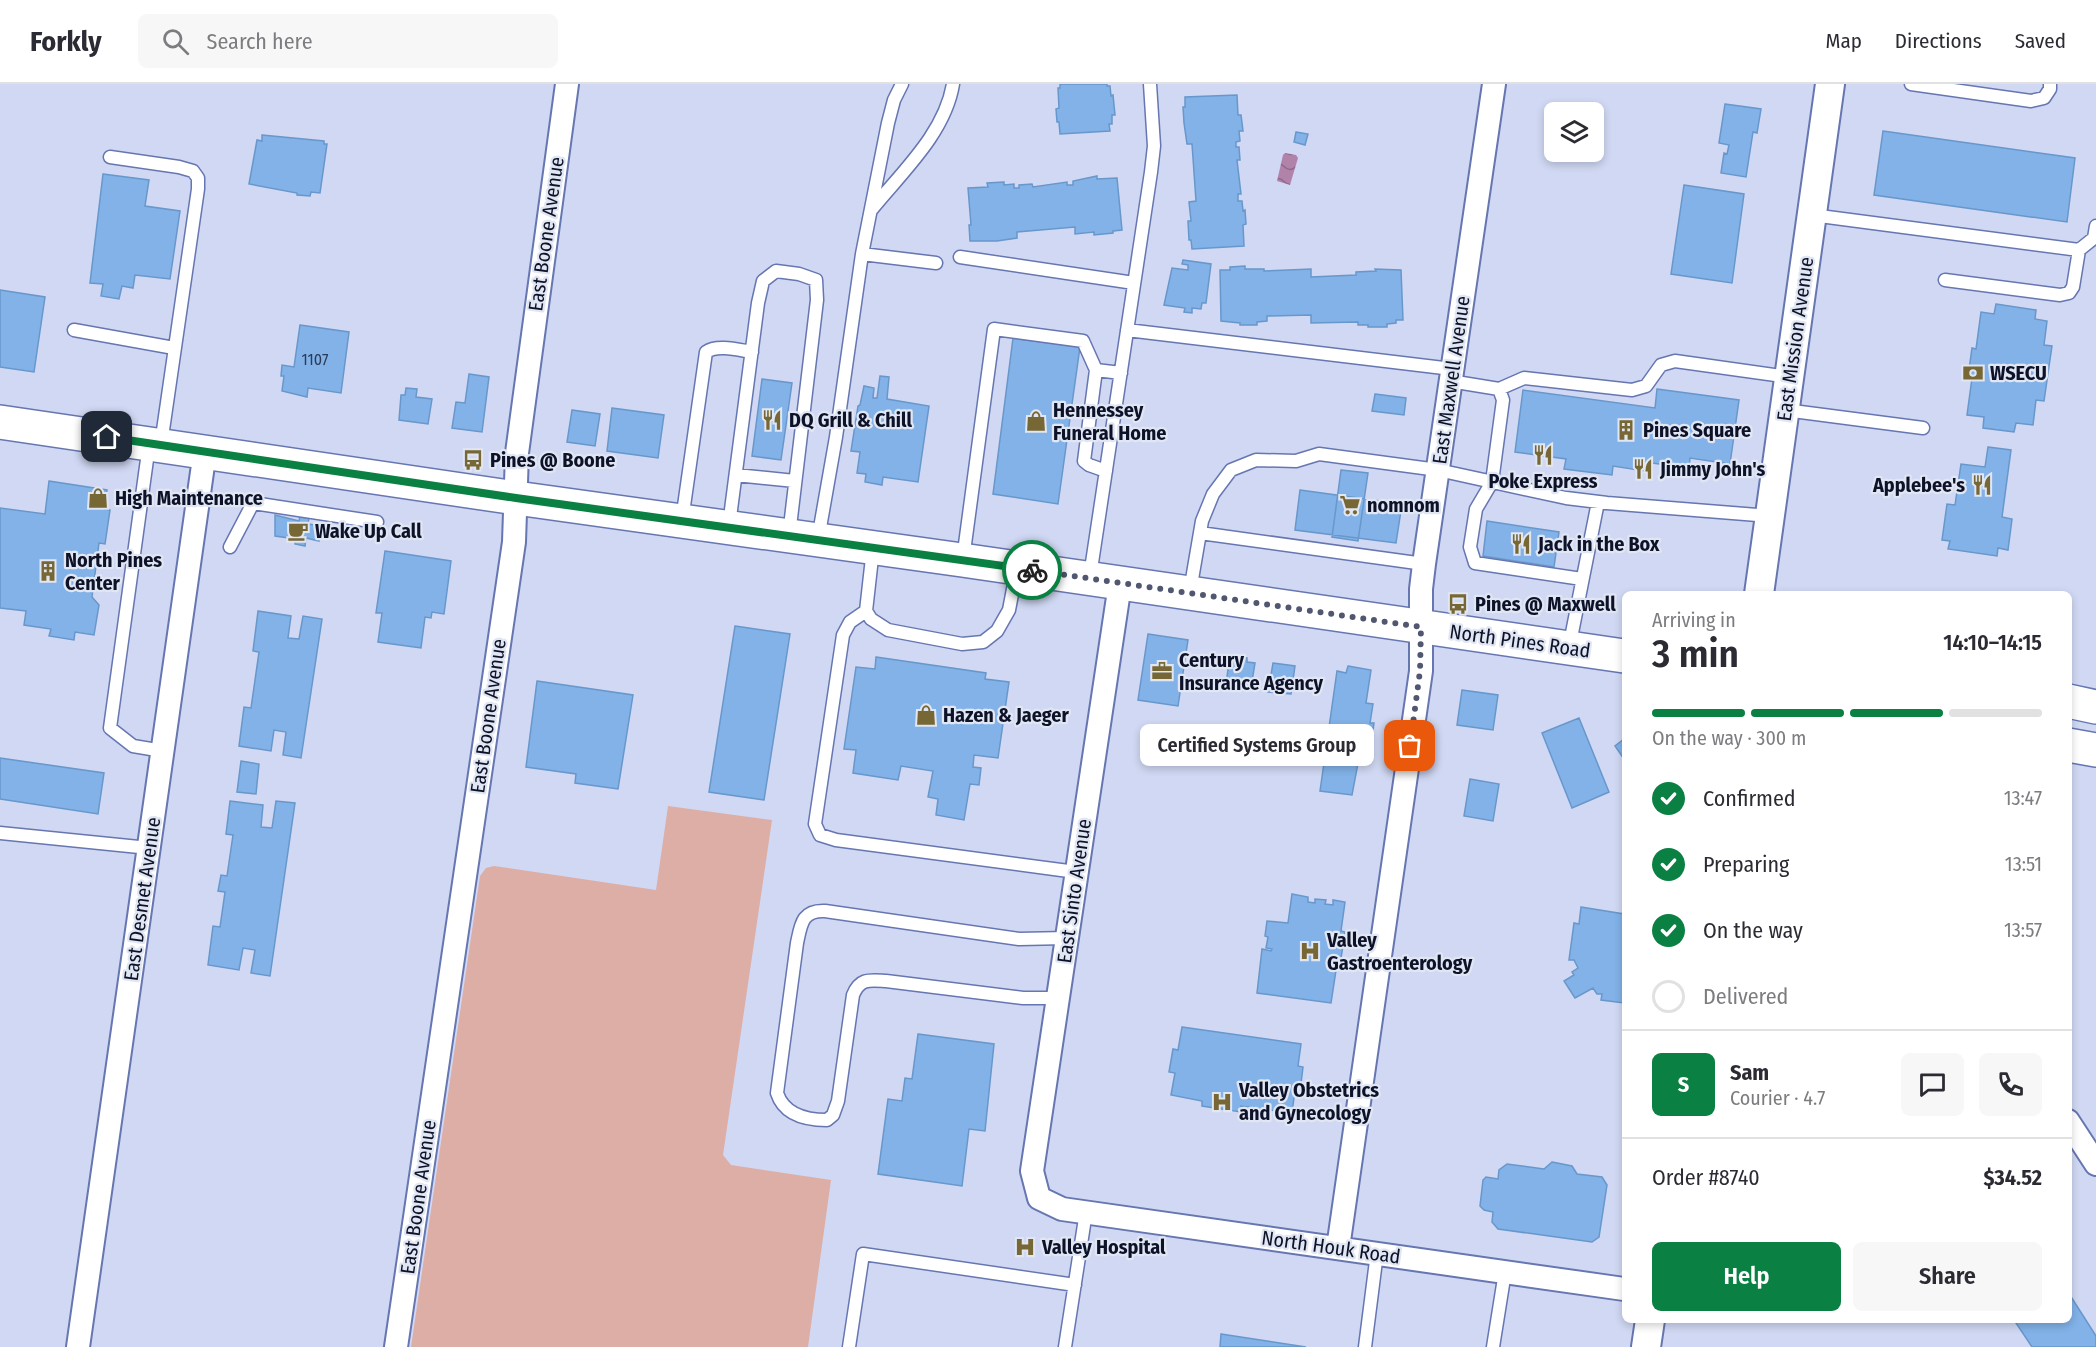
<!DOCTYPE html>
<meta charset="utf-8">
<style>
body{margin:0;font-family:"Fira Sans Condensed",sans-serif;background:#f7f7f7;color:#2b2b33;height:100vh;display:flex;flex-direction:column;font-size:22px;white-space:nowrap}
*{box-sizing:border-box;margin:0}
p{font-size:20px;color:#7c7c81}
.icon{flex:none;width:33px;height:33px;fill:none;stroke:currentColor;stroke-width:2;stroke-linecap:round;stroke-linejoin:round}
.map{position:relative;flex:1;overflow:hidden}
.side{position:absolute;left:1622px;top:507px;width:450px;height:732px;display:flex;flex-direction:column;background:#fff;border-radius:9px;box-shadow:0 3px 9px #0003}
.side>*{flex:none}
.buttons{position:absolute;left:1544px;top:18px;display:grid;gap:12px}
.buttons a{display:grid;place-items:center;width:60px;height:60px;border-radius:9px;background:#fff;box-shadow:0 3px 9px #0003;font-size:30px}
.pin{position:absolute;display:grid;place-items:center;width:51px;height:51px;color:#fff;margin:-26px;border-radius:12px;box-shadow:0 3px 9px #0006}
.courier{position:absolute;display:grid;place-items:center;width:60px;height:60px;margin:-30px;border:4px solid #0b8043;border-radius:50%;background:#fff;color:#222;box-shadow:0 2px 8px #0007}
.bubble{position:absolute;height:42px;border-radius:9px;background:#fff;box-shadow:0 3px 9px #0003;font-size:20px;font-weight:600;line-height:42px;text-align:center}
.summary em{font-style:normal;font-weight:600}
.summary div{display:flex;flex-direction:column-reverse}
.summary{display:flex;align-items:center;justify-content:space-between;height:102px;padding:0 30px}
h1{font-size:39px;font-weight:600;line-height:45px}
.bar{display:grid;grid-template-columns:repeat(4,1fr);gap:9px 6px;align-content:center;height:72px;padding:0 30px}
.bar i{height:8px;border-radius:4px;background:#e1e1e2}
.bar .active{background:#0b8043}
.bar p{grid-column:span 4}
.line{display:flex;align-items:center;gap:15px;padding:0 30px;border-top:2px solid #e1e1e2}
.line div{flex:1}
.round{display:grid;place-items:center;flex:none;width:63px;height:63px;border-radius:9px;background:#f7f7f7}
ol{padding:0 30px;list-style:none}
li{display:flex;align-items:center;gap:18px;height:66px}
li p{margin-inline-start:auto}
li .icon{padding:6px;border-radius:50%;background:#0b8043;color:#fff;stroke-width:4}
li:last-child{color:#7c7c81}
li i{width:33px;height:33px;border:3px solid #e1e1e2;border-radius:50%}
.cta{display:flex;gap:12px;margin-top:auto;padding:12px 30px}
.cta a{flex:1;height:69px;border-radius:9px;background:#0b8043;color:#fff;font-size:24px;font-weight:600;line-height:69px;text-align:center}
.cta a+a{background:#f7f7f7;color:#2b2b33}
header{display:flex;align-items:center;gap:36px;box-sizing:border-box;height:84px;padding:0 30px;background:#fff;border-bottom:2px solid #e1e1e2}
header strong{font-size:28px}
nav{display:flex;gap:33px;margin-inline-start:auto;font-size:21px}
.search{width:420px;height:54px;background:#f7f7f7;display:flex;align-items:center;gap:15px;box-sizing:border-box;padding:0 21px;border-radius:9px;color:#7c7c81;font-size:22px}
.map>svg:first-child{display:block}
</style>
<header>
<strong>Forkly</strong>
<div class="search"><svg class="icon" aria-label="search" viewBox="0 0 24 24"><circle cx="10" cy="10" r="6"/><path d="M15 15l6 6"/></svg>Search here</div>
<nav><a>Map</a><a>Directions</a><a>Saved</a></nav>
</header>
<div class="map">
<svg width="2096" height="1263" viewBox="0 0 2096 1263">
<defs>
<pattern id="water-waves" width="16" height="10" patternUnits="userSpaceOnUse" patternTransform="scale(1.5)"><rect width="16" height="10" fill="#b182aa"/><path d="M0 5q4-4 8 0t8 0" fill="none" stroke="#8e698a"/></pattern>
</defs>
<rect width="100%" height="100%" fill="#d0d8f3"/>
<path fill="#ddaea5" d="M668,722L772,736L723,1071L731,1081L831,1096L808,1263H411L480,792L486,784L494,782L656,806Z"/>
<path fill="url(#water-waves)" d="M1285,69L1296,71L1298,74L1290,101L1277,97L1283,71Z"/>
<path fill="#82b2e8" stroke="#6897cb" stroke-width="1.5" d="M1060,0H1107V2H1110L1111,12L1113,11L1115,31H1112V40H1109L1110,47L1060,50L1059,38H1057L1056,25L1059,24L1058,4H1060Z
M1237,11L1238,31H1241L1243,47H1239L1240,57L1236,58V63H1239L1240,76H1237L1241,110H1238V117H1242L1243,127L1245,126L1246,140L1243,141L1244,162L1192,165L1191,156H1189L1188,137H1191L1189,118L1196,117L1192,60H1187L1184,39L1183,23H1185V13Z
M1725,20L1761,25L1757,49L1753,48L1746,93L1721,89L1724,69L1727,70L1729,61L1719,59Z
M1883,47L2075,74L2067,138L1874,111Z
M1296,48L1308,50L1305,61L1294,58Z
M262,51L324,57V60H327L320,109L311,108L310,112L297,111V109L249,100L257,56L262,57Z
M103,90L149,96L145,122L180,127L170,195L135,191L133,204L122,202L119,215L101,212L103,200L90,199Z
M1097,92V95L1117,94L1122,146L1113,147V149L1094,151V148L1075,150V143L1017,148V154L997,157H970L969,141H971L968,104L988,103L987,99L1004,98V101L1014,100V104H1019V101L1032,100L1033,103L1067,98V101H1073V97Z
M1684,101L1744,110L1732,199L1671,190Z
M1183,176L1211,180L1206,219H1202L1201,225L1192,224V229L1184,228L1185,224L1164,221L1172,184L1188,186V181L1182,180Z
M1245,182V185H1264V187L1311,185V193L1356,191V188L1376,187L1375,185L1401,186L1403,236H1396V239L1387,240V243H1368V241H1358V238L1311,239V231L1267,232V237L1257,238V241H1240V239L1221,237L1220,186H1230V183Z
M0,206L45,213L34,288L0,283Z
M1996,220L2036,226L2035,235L2047,237L2044,261L2052,262L2044,317L2036,316L2033,341L2016,339L2014,348L1983,344L1984,333L1967,331L1972,294L1968,293L1972,264L1976,265L1981,228L1994,230Z
M300,241L349,248L341,309L308,304L307,313L282,307L284,292H281L282,281L294,283Z
M1013,254L1080,263L1058,420L993,410Z
M469,290L489,293L482,348L452,344L456,318L465,319Z
M880,292L889,293L887,315L929,322L918,398L883,393L882,401L865,398L866,390L857,389L860,368L851,367L858,322L860,321L864,302L874,304L873,314H877Z
M762,295L792,299L781,376L752,372Z
M406,304L417,305L416,313L432,315L428,340L399,336L401,311H405Z
M1657,305L1739,316L1730,380L1690,374L1689,384L1652,379L1651,388L1613,382L1612,391L1564,385L1566,375L1515,368L1523,306L1655,324Z
M1375,310L1406,314L1404,331L1372,327Z
M612,324L664,331L658,374L607,367Z
M572,326L600,330L595,362L567,358Z
M1988,363L2011,366L2002,433L2012,435L2008,466L1998,464L1997,472L1948,465L1950,457L1942,456L1947,420L1955,421L1961,380L1985,383Z
M1341,386L1368,389L1358,457L1332,453Z
M49,397L107,406L104,425L110,426L105,460L99,459L92,513L99,521L94,551L75,548L74,556L49,552L51,545L24,541L26,527L0,524V424L45,430Z
M1300,406L1402,420L1396,459L1295,446Z
M275,431L299,437L300,432L309,433L308,440L322,442L319,457L306,454L305,462L295,460L296,455L275,452Z
M1487,437L1559,448L1554,483L1483,472Z
M385,467L451,477L444,530L432,528L431,534L425,533L421,564L378,558L382,529H376Z
M258,527L291,532L288,554L299,555L303,532L322,535L301,674L283,671L286,648L274,646L271,667L239,662L244,623L251,624L259,568L253,567Z
M735,542L790,550L764,716L709,708Z
M1148,550L1188,556L1178,622L1138,616Z
M1230,571L1247,574V578L1255,579L1251,604L1226,600Z
M876,573L986,589L985,595L1009,598L998,674L974,671L973,683L981,684L979,701L970,700L964,736L936,731L938,715L928,713L933,687L901,682L898,696L853,689L856,666L844,665L856,583L875,585Z
M1273,579L1295,582L1291,610L1268,608Z
M1348,582L1371,586L1366,619L1373,620L1370,639H1374L1371,659L1366,658L1364,675L1359,674L1352,711L1320,707L1337,587L1346,589Z
M537,597L633,611L618,705L575,699L576,690L526,683Z
M1462,606L1498,611L1493,646L1457,641Z
M1579,634L1609,708L1572,724L1542,649Z
M1624,655V675L1615,662Z
M0,674L104,689L98,730L0,715Z
M241,677L259,680L256,710L237,708Z
M1470,695L1499,700L1493,737L1464,732Z
M230,717L263,721L261,743L272,744L276,717L295,719L270,892L251,889L255,866L243,864L239,886L208,881L213,842L220,843L225,808L218,807L221,791L227,792L233,751L226,750Z
M1292,810L1308,813V818L1315,819V815L1326,816L1325,820L1333,821V816L1345,818L1341,847L1345,848L1340,881L1337,880L1331,919L1257,909L1262,865L1271,867L1272,865L1266,864L1268,853L1265,852L1267,837L1288,839Z
M1581,823L1624,830V919L1601,916L1602,910H1597L1593,904L1575,914L1564,897L1574,891L1572,888L1578,884L1574,876H1569L1574,839L1579,840Z
M1182,943L1301,960L1298,982L1303,983L1300,1007L1295,1006L1292,1029L1241,1022V1028L1202,1022V1017L1171,1011L1175,989L1169,988L1173,965L1178,966Z
M918,950L994,960L985,1047L969,1045L962,1102L878,1090L888,1015L902,1017L905,994L912,995Z
M1552,1078L1572,1082L1577,1090L1602,1093L1607,1101L1599,1153L1592,1158L1498,1145L1492,1138L1493,1128L1484,1126L1480,1122L1483,1096L1486,1093L1498,1095L1499,1086L1507,1080L1544,1085Z
M2068,1208L2096,1252V1263H2032L2014,1236H2068Z
M1221,1250L1306,1263H1220Z"/>
<g fill="none" stroke-linecap="round" stroke-linejoin="round">
<g stroke="#6676b1" stroke-width="15">
<path id="service" d="M1911,0L2031,17L2044,14L2050,5V0
M110,73L179,83L193,87L198,94V105L161,360
M872,125C902,88 945,49 953,0
M1812,131L2079,166L2094,154L2096,142
M862,170L888,39L894,16L902,0
M960,173L1134,199
M1945,196L2060,211L2069,209L2073,203L2079,166
M74,246L174,264
M1127,246L1452,285
M1096,286L1121,289
M1450,297L1499,305L1524,294L1632,306L1646,302L1661,281L1675,277L1789,293
M1499,305L1503,316L1492,398L1476,425L1470,463L1475,479L1582,495
M1785,326L1923,344
M149,361L110,644L133,662L163,667
M736,391L795,397
M682,436L706,268C717,260 739,266 752,268
M729,441L758,219L763,197L776,187L799,190L816,196L817,216L789,451
M1200,449L1424,480
M818,455L836,353L862,170L936,179
M230,463L253,419L377,438
M873,465L866,527L871,535L888,546L962,560L983,558L997,547L1009,526L1017,484
M963,475L994,245L1083,257L1096,286L1084,377L1089,381L1106,387
M1090,492L1151,88L1154,62L1150,0
M1190,507L1202,437L1213,410L1231,386L1256,376L1296,377L1319,370L1438,386L1566,414L1607,419L1770,432
M866,527L850,538L843,551L815,740L820,751L836,756L1076,788
M1569,564L1598,418
M0,749L149,764
M1058,914H1023L886,897C869,896 860,894 853,911L838,1017L833,1031L827,1036C806,1036 784,1031 777,1009L797,859C801,840 802,826 825,827L1019,855L1067,854
M849,1263L863,1170L1075,1201
M1065,1263L1086,1128
M1365,1263L1377,1169
M1493,1263L1505,1188"/>
</g>
<g stroke="#6676b1" stroke-width="26">
<path id="minor" d="M1120,500L1032,1087L1039,1114L1062,1125L1624,1205
M2068,1037L2096,1080
M1338,1164L1421,587V505L1424,480L1494,0
M78,1263L205,367
M396,1263L514,458L517,369L567,0"/>
</g>
<g stroke="#6676b1" stroke-width="32">
<path id="tertiary" d="M1759,510L1830,0
M1646,1263L1650,1236"/>
</g>
<g stroke="#6676b1" stroke-width="36">
<path id="primary" d="M0,338L516,414L962,476L1624,572
M2068,617L2096,623
M2068,661L2096,666"/>
</g>
<use href="#service" stroke="#fff" stroke-width="12"/>
<use href="#minor" stroke="#fff" stroke-width="22"/>
<use href="#tertiary" stroke="#fff" stroke-width="28"/>
<use href="#primary" stroke="#fff" stroke-width="33"/>
</g>
<g fill="none" stroke-linecap="round" stroke-linejoin="round">
<path stroke="#515770" stroke-width="6" stroke-dasharray="0 10.8" d="M1032,486L1421,543L1420,587L1410,662"/>
<path stroke="#0b8043" stroke-width="8" d="M107,353L516,414L1032,486"/>
</g>
<defs>
<g id="bank-bare" transform="scale(1.62)"><path d="M-6-4H6V4H-6ZM0-2.3a2.3 2.3 0 1 0 0 4.6a2.3 2.3 0 1 0 0-4.6Z" fill="#776734" stroke="#e1e6f3" stroke-width="2.5" paint-order="stroke"/></g>
<g id="restaurant-bare" transform="scale(1.62)"><path d="M-5-6h1v4h1v-4h1v4h1v-4h1v5L-1.5 .5V6h-2V.5L-5-1ZM5-6V6H3V1.5H1.5Q1.5-4 5-6Z" fill="#776734" stroke="#e1e6f3" stroke-width="2.5" paint-order="stroke"/></g>
<g id="shop-bare" transform="scale(1.62)"><path d="M-5-2.5h2.3a2.7 3.5 0 0 1 5.4 0H5L5.5 6h-11ZM-1.5-2.5h3a1.5 2.3 0 0 0-3 0Z" fill="#776734" stroke="#e1e6f3" stroke-width="2.5" paint-order="stroke"/></g>
<g id="building-bare" transform="scale(1.62)"><path d="M-4-6H4V6H1V3H-1V6H-4ZM-2.5-4.3h1.7v1.8h-1.7ZM.8-4.3h1.7v1.8H.8ZM-2.5-1h1.7V.8h-1.7ZM.8-1h1.7V.8H.8Z" fill="#776734" stroke="#e1e6f3" stroke-width="2.5" paint-order="stroke"/></g>
<g id="bus-bare" transform="scale(1.62)"><path d="M-5-6H5V4H4V6H2V4H-2V6H-4V4H-5ZM-3.5-4V0h7V-4ZM-3.5 1.2v1.5H-2V1.2ZM2 1.2v1.5H3.5V1.2Z" fill="#776734" stroke="#e1e6f3" stroke-width="2.5" paint-order="stroke"/></g>
<g id="supermarket-bare" transform="scale(1.62)"><path d="M-6-5.5h2.5l.6 2H6L4.5 2H-2.5L-4.4-4H-6ZM-1.5 3.2a1.3 1.3 0 1 0 .1 0ZM3 3.2a1.3 1.3 0 1 0 .1 0Z" fill="#776734" stroke="#e1e6f3" stroke-width="2.5" paint-order="stroke"/></g>
<g id="cafe-bare" transform="scale(1.62)"><path d="M-5.5-4.5H6V0H3Q3 3.5 0 3.5H-2.5Q-5.5 3.5-5.5 0ZM3-3.2v2h1.7v-2ZM-6 4.5H4V6H-6Z" fill="#776734" stroke="#e1e6f3" stroke-width="2.5" paint-order="stroke"/></g>
<g id="office-bare" transform="scale(1.62)"><path d="M-6-3h4V-5.5h4V-3h4V5H-6ZM-1-4.5V-3h2v-1.5ZM-6 0V1H6V0Z" fill="#776734" stroke="#e1e6f3" stroke-width="2.5" paint-order="stroke"/></g>
<g id="hospital-bare" transform="scale(1.62)"><path d="M-5-5h3v3.5h4V-5h3V5h-3V1.5h-4V5h-3Z" fill="#776734" stroke="#e1e6f3" stroke-width="2.5" paint-order="stroke"/></g>
</defs>
<g fill-rule="evenodd">
<use href="#bank-bare" x="1973" y="289"/>
<use href="#restaurant-bare" x="772" y="336"/>
<use href="#shop-bare" x="1036" y="337"/>
<use href="#building-bare" x="1626" y="346"/>
<use href="#restaurant-bare" x="1543" y="371"/>
<use href="#bus-bare" x="473" y="376"/>
<use href="#restaurant-bare" x="1643" y="385"/>
<use href="#restaurant-bare" x="1982" y="401"/>
<use href="#shop-bare" x="98" y="414"/>
<use href="#supermarket-bare" x="1350" y="421"/>
<use href="#cafe-bare" x="298" y="447"/>
<use href="#restaurant-bare" x="1521" y="460"/>
<use href="#building-bare" x="48" y="487"/>
<use href="#bus-bare" x="1458" y="520"/>
<use href="#office-bare" x="1162" y="587"/>
<use href="#shop-bare" x="926" y="631"/>
<use href="#hospital-bare" x="1310" y="867"/>
<use href="#hospital-bare" x="1222" y="1018"/>
<use href="#hospital-bare" x="1025" y="1163"/>
</g>
<g text-anchor="middle" stroke-width="4.5" stroke-linejoin="round" paint-order="stroke">
<g font-size="16" fill="#2a3a59">
<text x="315" y="281">1107</text>
</g>
<g font-size="20" fill="#0d1229" stroke="#e1e6f3">
<text transform="translate(546 150) rotate(-82)" y="7">East Boone Avenue</text>
<text transform="translate(1795 255) rotate(-82)" y="7">East Mission Avenue</text>
<text transform="translate(1451 296) rotate(-82)" y="7">East Maxwell Avenue</text>
<text transform="translate(1520 557) rotate(8)" y="7">North Pines Road</text>
<text transform="translate(488 632) rotate(-82)" y="7">East Boone Avenue</text>
<text transform="translate(1074 807) rotate(-82)" y="7">East Sinto Avenue</text>
<text transform="translate(142 815) rotate(-82)" y="7">East Desmet Avenue</text>
<text transform="translate(418 1113) rotate(-82)" y="7">East Boone Avenue</text>
<text transform="translate(1331 1163) rotate(8)" y="7">North Houk Road</text>
</g>
<g font-size="20" font-weight="bold" fill="#0d1229" stroke="#e1e6f3" text-anchor="start">
<text x="1990" y="296">WSECU</text>
<text x="1053" y="333">Hennessey<tspan x="1053" dy="23">Funeral Home</tspan></text>
<text x="789" y="343">DQ Grill &amp; Chill</text>
<text x="1643" y="353">Pines Square</text>
<text x="490" y="383">Pines @ Boone</text>
<text x="1660" y="392">Jimmy John's</text>
<text x="1543" y="404" text-anchor="middle">Poke Express</text>
<text x="1965" y="408" text-anchor="end">Applebee's</text>
<text x="115" y="421">High Maintenance</text>
<text x="1367" y="428">nomnom</text>
<text x="315" y="454">Wake Up Call</text>
<text x="1538" y="467">Jack in the Box</text>
<text x="65" y="483">North Pines<tspan x="65" dy="23">Center</tspan></text>
<text x="1475" y="527">Pines @ Maxwell</text>
<text x="1179" y="583">Century<tspan x="1179" dy="23">Insurance Agency</tspan></text>
<text x="943" y="638">Hazen &amp; Jaeger</text>
<text x="1327" y="863">Valley<tspan x="1327" dy="23">Gastroenterology</tspan></text>
<text x="1239" y="1013">Valley Obstetrics<tspan x="1239" dy="23">and Gynecology</tspan></text>
<text x="1042" y="1170">Valley Hospital</text>
</g>
</g>
</svg>
<div class="buttons">
<a><svg class="icon" aria-label="layers" viewBox="0 0 24 24"><path d="M12 4l9 5-9 5-9-5zM3 14l9 5 9-5"/></svg></a>
</div>
<div class="pin" style="left:1410px;top:662px;background:#ea580c"><svg class="icon" aria-label="bag" viewBox="0 0 24 24"><path d="M5 8h14l-1 12H6zM9 8a3 3 0 0 1 6 0"/></svg></div>
<div class="pin" style="left:107px;top:353px;background:#1f2937"><svg class="icon" aria-label="home" viewBox="0 0 24 24"><path d="M3 11l9-7 9 7M6 9v11h12V9"/></svg></div>
<div class="courier" style="left:1032px;top:486px"><svg class="icon" aria-label="bike" viewBox="0 0 24 24"><circle cx="6" cy="16" r="4"/><circle cx="18" cy="16" r="4"/><path d="M6 16l4-8h5l3 8M10 8l3 8H6M13 5h3"/></svg></div>
<div class="bubble" style="left:1140px;top:640px;width:234px">Certified Systems Group</div>
<section class="side">
<div class="summary"><div><h1>3 min</h1><p>Arriving in</p></div><em>14:10–14:15</em></div>
<div class="bar"><i class="active"></i><i class="active"></i><i class="active"></i><i></i><p>On the way · 300 m</p></div>
<ol>
<li><svg class="icon" aria-label="check" viewBox="0 0 24 24"><path d="M5 12l5 5 9-10"/></svg>Confirmed<p>13:47</p></li>
<li><svg class="icon" aria-label="check" viewBox="0 0 24 24"><path d="M5 12l5 5 9-10"/></svg>Preparing<p>13:51</p></li>
<li><svg class="icon" aria-label="check" viewBox="0 0 24 24"><path d="M5 12l5 5 9-10"/></svg>On the way<p>13:57</p></li>
<li><i></i>Delivered</li>
</ol>
<div class="line" style="height:108px"><b class="round" style="background:#0b8043;color:#fff">S</b><div><b>Sam</b><p>Courier · 4.7</p></div><a class="round"><svg class="icon" aria-label="chat" viewBox="0 0 24 24"><path d="M4 5h16v11H9l-5 4z"/></svg></a><a class="round"><svg class="icon" aria-label="phone" viewBox="0 0 24 24"><path d="M5 4h4l2 5-3 2q2 4 5 5l2-3 5 2v4C11 20 4 13 5 4z"/></svg></a></div>
<div class="line" style="height:78px"><div>Order #8740</div><b>$34.52</b></div>
<div class="cta"><a>Help</a><a>Share</a></div>
</section>
</div>
